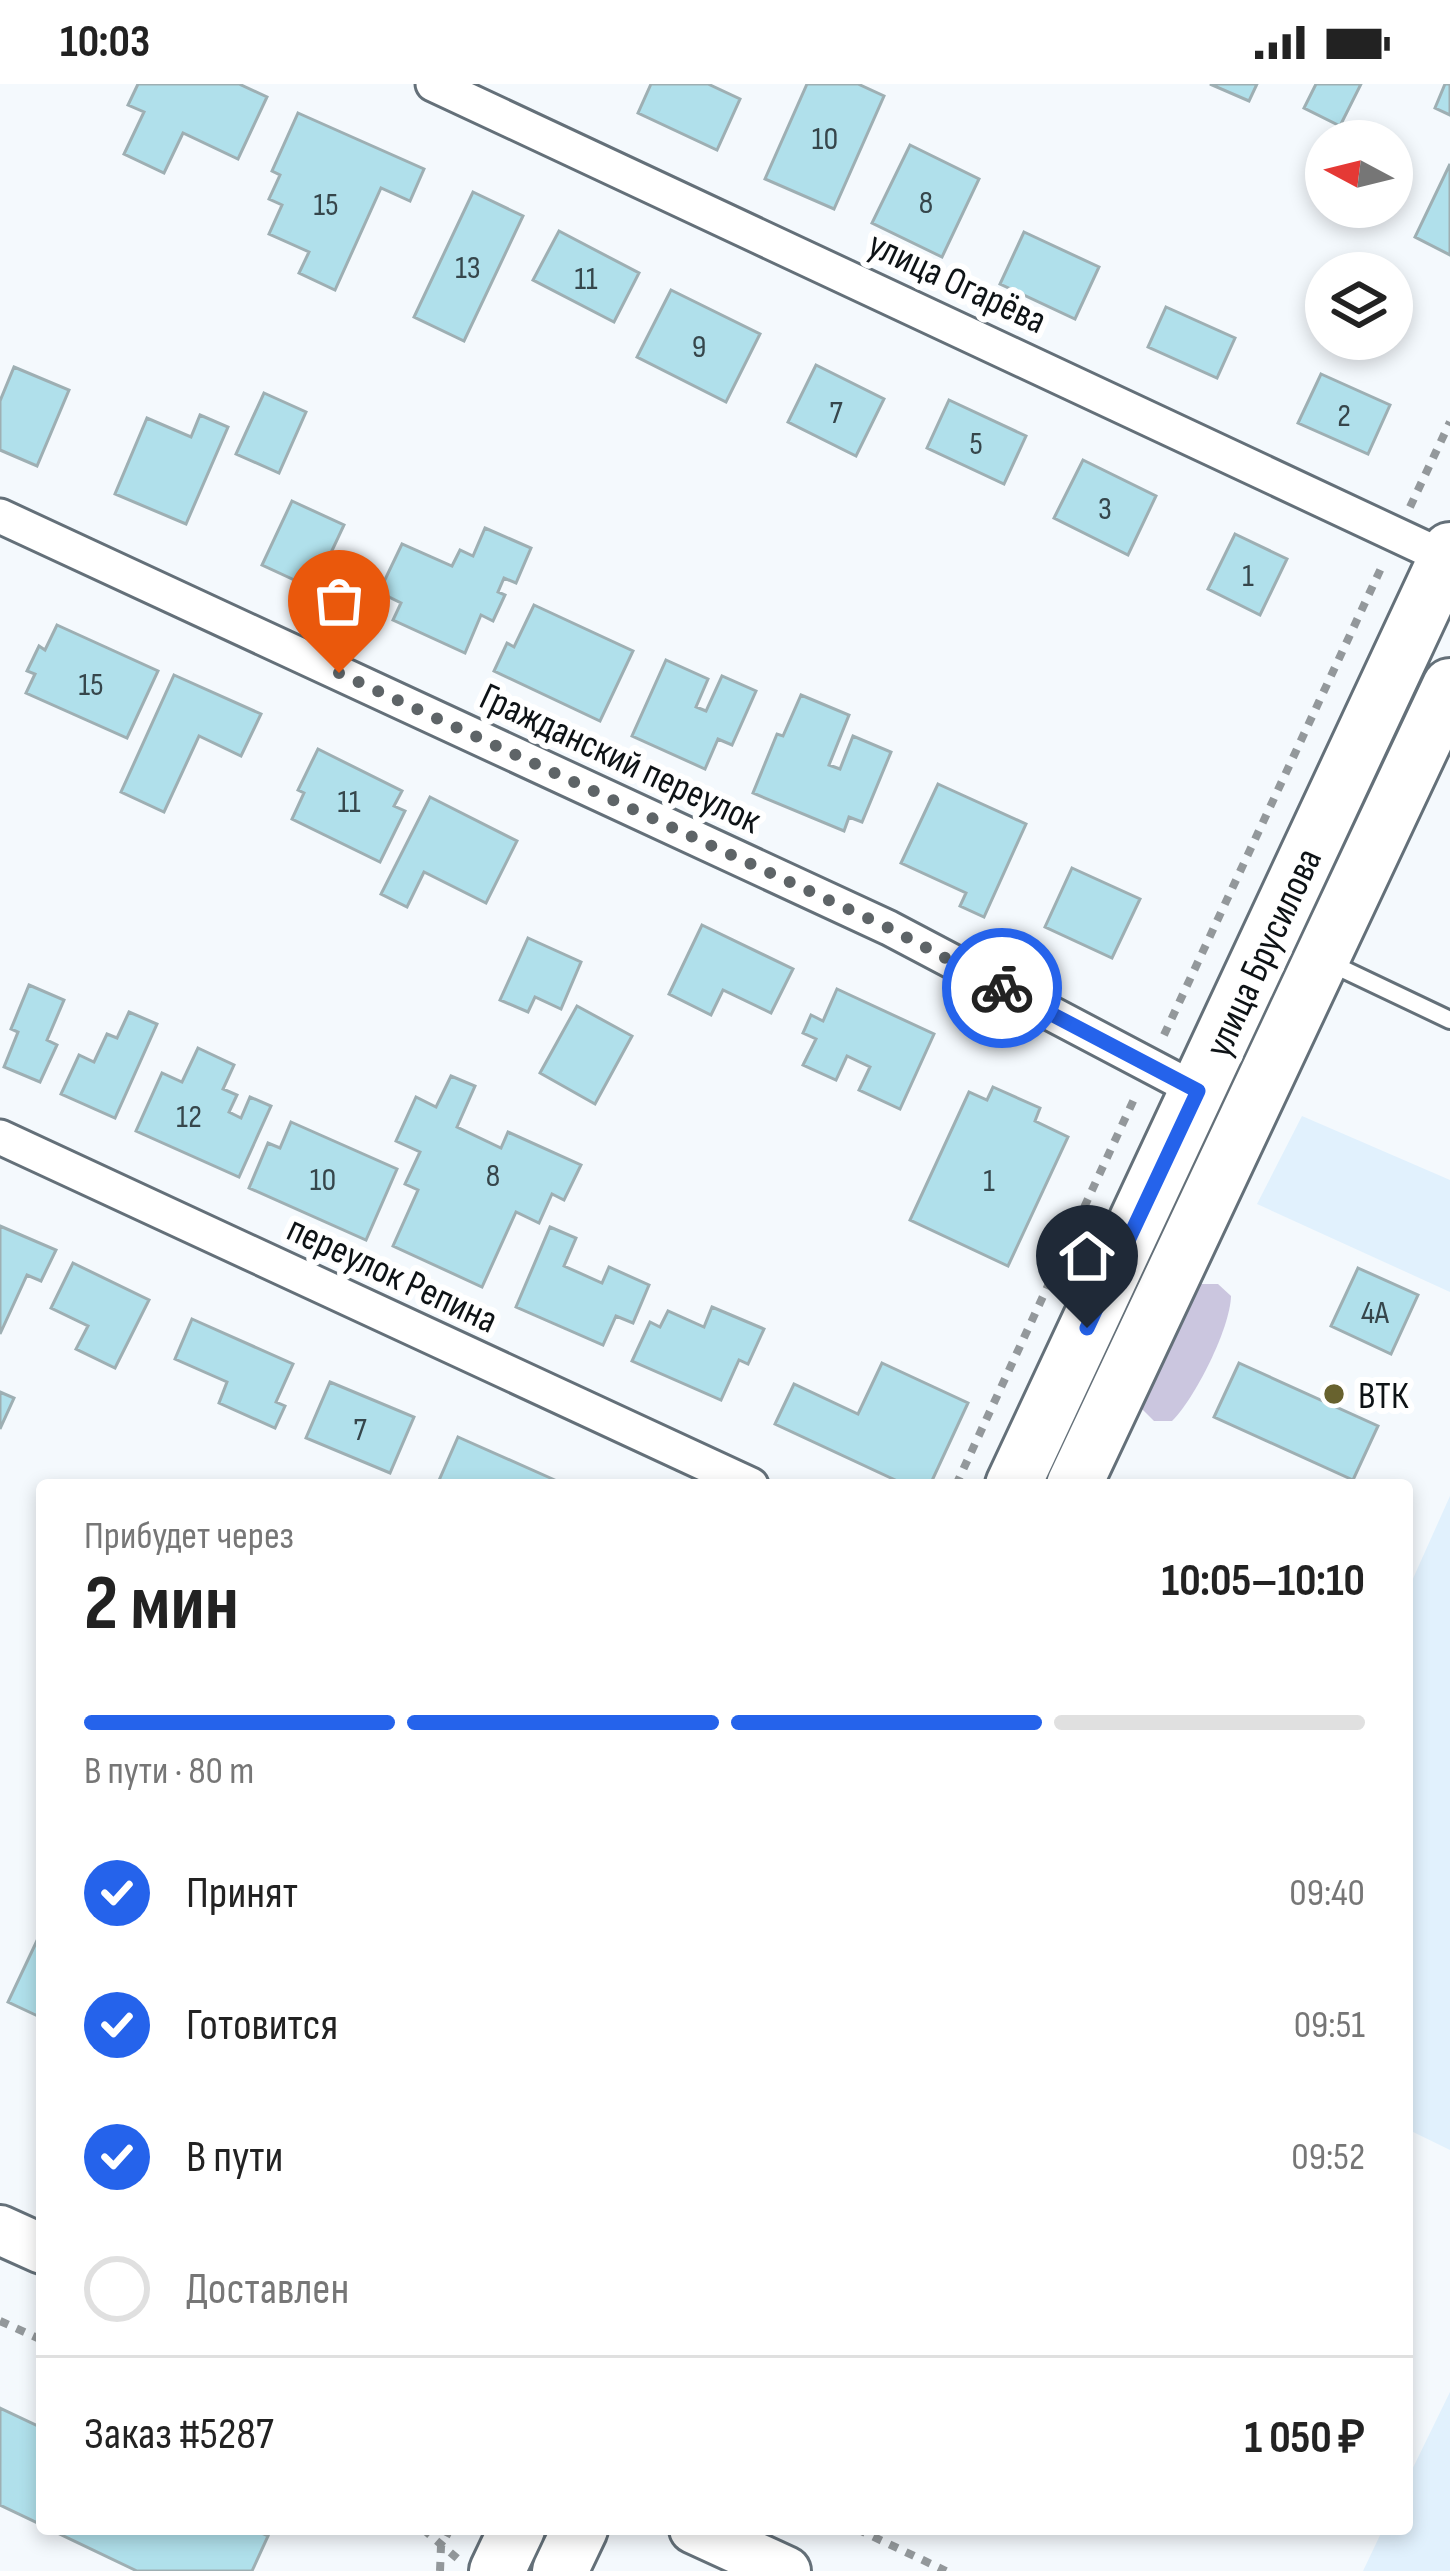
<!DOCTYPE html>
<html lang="ru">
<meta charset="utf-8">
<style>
body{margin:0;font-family:"Sofia Sans Condensed",sans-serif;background:#f2f2f2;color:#222;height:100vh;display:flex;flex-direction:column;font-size:45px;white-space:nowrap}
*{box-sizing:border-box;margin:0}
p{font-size:39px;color:#767676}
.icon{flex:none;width:66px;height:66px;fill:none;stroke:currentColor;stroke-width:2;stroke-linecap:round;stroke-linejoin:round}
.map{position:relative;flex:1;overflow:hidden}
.drawer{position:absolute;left:36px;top:1395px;width:1377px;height:1056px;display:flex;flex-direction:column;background:#fff;border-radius:12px;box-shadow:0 6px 18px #0003}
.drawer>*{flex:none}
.needle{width:78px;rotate:277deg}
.tools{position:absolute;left:1305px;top:36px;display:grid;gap:24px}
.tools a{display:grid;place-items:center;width:108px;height:108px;border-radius:50%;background:#fff;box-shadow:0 6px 18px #0003;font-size:60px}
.pin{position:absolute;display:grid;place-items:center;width:102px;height:102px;color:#fff;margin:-123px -51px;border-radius:50% 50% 50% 0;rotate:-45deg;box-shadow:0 0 12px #0007}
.pin .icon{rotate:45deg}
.courier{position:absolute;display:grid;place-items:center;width:120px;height:120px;margin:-60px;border:9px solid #2563eb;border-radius:50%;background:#fff;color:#222;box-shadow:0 3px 15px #0007}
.overview em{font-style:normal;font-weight:700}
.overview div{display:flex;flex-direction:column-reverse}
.overview{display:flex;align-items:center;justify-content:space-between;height:204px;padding:0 48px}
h1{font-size:78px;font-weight:700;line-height:90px}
.bar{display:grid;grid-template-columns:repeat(4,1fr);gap:18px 12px;align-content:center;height:144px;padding:0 48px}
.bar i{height:15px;border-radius:9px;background:#e0e0e0}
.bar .on{background:#2563eb}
.bar p{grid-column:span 4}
.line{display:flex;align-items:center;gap:30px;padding:0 48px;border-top:3px solid #e0e0e0}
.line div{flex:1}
ol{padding:0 48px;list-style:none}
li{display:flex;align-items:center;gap:36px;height:132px}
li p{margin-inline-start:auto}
li .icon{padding:12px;border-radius:50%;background:#2563eb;color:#fff;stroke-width:4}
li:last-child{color:#767676}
li i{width:66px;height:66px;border:6px solid #e0e0e0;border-radius:50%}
.status{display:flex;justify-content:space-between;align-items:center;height:84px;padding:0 60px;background:#fff;direction:ltr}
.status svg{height:33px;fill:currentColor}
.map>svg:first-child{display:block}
</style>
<div class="status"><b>10:03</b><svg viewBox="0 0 49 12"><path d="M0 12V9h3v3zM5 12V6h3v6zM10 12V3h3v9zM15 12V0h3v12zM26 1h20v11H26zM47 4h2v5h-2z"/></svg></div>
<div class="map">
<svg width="1450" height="2487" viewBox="0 0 1450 2487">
<rect width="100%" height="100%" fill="#f4f9fd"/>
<path fill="#e1f1fd" d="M1302,1032L1450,1096V1208L1257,1120Z
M1450,1412V2066L1407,2045V1508Z
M1450,2308V2487H1363L1383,2445H1407V2396Z"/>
<path fill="#cbc6df" d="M1200,1200H1218L1231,1212C1230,1245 1195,1314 1172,1337H1154L1141,1324C1142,1292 1177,1223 1200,1200Z"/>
<path fill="#b0e0eb" stroke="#9eafb3" stroke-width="3" d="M138,0H239L267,13L238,75L183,49L164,89L124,70L144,28L128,21Z
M651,0H708L740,15L717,66L638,29Z
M807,0H858L884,12L834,125L765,95Z
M1210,0H1257L1249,17Z
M1316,0H1361L1340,42L1304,24Z
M1445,0H1450V31L1435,24Z
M298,29L424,85L410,117L381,104L335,206L299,189L309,168L269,150L282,121L269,115L280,91L272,87Z
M910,61L979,95L942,173L872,139Z
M1450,80V171L1415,153Z
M473,108L523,132L464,257L414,233Z
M559,147L639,189L614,238L533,196Z
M1024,148L1099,183L1075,235L1000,200Z
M671,206L760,250L726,318L637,273Z
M1166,223L1235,254L1217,294L1148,263Z
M816,281L884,315L856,372L788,338Z
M14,283L69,306L37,382L0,366V317Z
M1321,290L1390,321L1368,370L1298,339Z
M264,309L306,328L279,389L236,370Z
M949,316L1026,352L1004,400L927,364Z
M200,331L228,343L186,440L115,410L147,334L191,353Z
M1083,376L1156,412L1128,471L1054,434Z
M292,417L344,441L314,505L262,481Z
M485,444L531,464L516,499L504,494L498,508L505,511L493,537L481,531L465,569L393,536L401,519L379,508L402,460L452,482L460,466L473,472Z
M1235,450L1287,475L1260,531L1208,505Z
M534,521L633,567L600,637L494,587L507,559L514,563Z
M57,541L158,587L127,654L26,609L35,590L27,587L39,562L45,566Z
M666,576L708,595L696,623L706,627L722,592L756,607L732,661L718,655L705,685L632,652Z
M174,591L261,630L241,672L199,652L164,728L121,708Z
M801,611L849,631L829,681L840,685L853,652L891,668L862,738L849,733L844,747L753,709L777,650L783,652Z
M318,665L402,707L394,722L405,727L380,778L292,735L304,709L298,706Z
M938,700L1026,740L984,833L960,822L966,809L901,779Z
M430,713L517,757L486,819L424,788L407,823L381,810Z
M1072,784L1140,815L1112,874L1045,843Z
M702,841L793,885L771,929L723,906L711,931L669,910Z
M528,854L581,878L561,925L535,913L528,928L500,916Z
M29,901L64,916L47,956L57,961L40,998L4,983L18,948L11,945Z
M837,905L934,950L900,1025L859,1006L870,983L847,972L836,996L803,981L816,955L803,949L811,931L823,937Z
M577,922L632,952L595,1020L540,989Z
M129,928L157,940L115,1034L61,1010L79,971L94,978L107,950L117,954Z
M198,964L234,981L223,1005L237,1011L229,1028L241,1034L250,1013L271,1022L239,1093L136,1047L162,989L182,998Z
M451,992L475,1002L457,1043L501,1064L508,1048L581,1081L564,1116L552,1110L539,1139L516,1128L482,1203L393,1162L418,1106L405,1100L420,1068L396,1057L416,1013L436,1023Z
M993,1003L1040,1024L1035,1037L1068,1053L1008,1182L910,1136L969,1008L987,1016Z
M291,1038L397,1085L366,1156L249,1104L268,1059L280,1064Z
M0,1142L56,1166L41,1197L27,1191L0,1250Z
M550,1143L576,1154L564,1182L602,1199L609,1183L649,1201L633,1239L616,1232L603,1261L516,1223Z
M73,1179L149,1216L115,1284L76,1265L88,1242L51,1224Z
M1358,1184L1418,1211L1391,1270L1331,1242Z
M712,1223L764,1245L748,1280L739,1276L721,1316L632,1277L650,1238L660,1243L668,1227L704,1243Z
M192,1235L293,1280L276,1318L285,1322L275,1344L219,1319L227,1298L175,1275Z
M882,1279L968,1319L930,1401H906L775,1340L794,1300L858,1330Z
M1239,1279L1378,1342L1353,1396L1214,1333Z
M330,1298L414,1333L390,1389L306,1354Z
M0,1308L14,1314L0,1345Z
M458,1353L566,1401H437Z
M42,1846V1934L8,1918Z
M0,2324L42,2344V2441L0,2421Z
M49,2445H252L268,2452L252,2487H137Z"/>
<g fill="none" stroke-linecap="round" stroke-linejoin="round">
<g stroke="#647079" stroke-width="22">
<path id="lane" d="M1328,878L1450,936"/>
</g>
<g stroke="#647079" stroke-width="39">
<path id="street" d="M433,0L1446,474
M0,432L889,844L1198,1007
M0,1053L751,1401"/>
</g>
<g stroke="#647079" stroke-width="54">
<path id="secondary" d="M0,2146L42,2165
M694,2445L786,2487"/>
</g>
<g stroke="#647079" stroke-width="60">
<path id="primary" d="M1013,1401L1450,466
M1074,1401L1450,602
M497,2487L517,2445
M560,2487L580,2445"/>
</g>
<path stroke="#93989b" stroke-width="8" stroke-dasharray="9 9" stroke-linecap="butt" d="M1410,423L1450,338
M1164,951L1383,480
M956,1401L1135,1013
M0,2237L42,2256
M423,2445L458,2475
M857,2445L946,2487
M440,2487L441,2462L450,2445"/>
<use href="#lane" stroke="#fff" stroke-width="16"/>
<use href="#street" stroke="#fff" stroke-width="33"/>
<use href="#secondary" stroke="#fff" stroke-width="48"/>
<use href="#primary" stroke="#fff" stroke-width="54"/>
</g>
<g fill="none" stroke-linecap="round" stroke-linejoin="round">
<path stroke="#5e6467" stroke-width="12" stroke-dasharray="0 21.6" d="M339,589L889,844L1002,904"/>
<path stroke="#2563eb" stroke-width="15" d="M1002,904L1198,1007L1087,1244"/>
</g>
<circle fill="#68622e" stroke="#fff" stroke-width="4.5" cx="1334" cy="1310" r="12"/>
<g text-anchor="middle" stroke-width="12" stroke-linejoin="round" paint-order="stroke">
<g font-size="33" fill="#36464b">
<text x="825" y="65">10</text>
<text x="926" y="129">8</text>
<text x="326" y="131">15</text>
<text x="468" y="194">13</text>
<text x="586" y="205">11</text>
<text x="699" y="273">9</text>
<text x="836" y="339">7</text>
<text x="1344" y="342">2</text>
<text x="976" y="370">5</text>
<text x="1105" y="435">3</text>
<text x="1248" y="502">1</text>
<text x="91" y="611">15</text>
<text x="349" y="728">11</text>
<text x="189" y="1043">12</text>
<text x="493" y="1102">8</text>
<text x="323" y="1106">10</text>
<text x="989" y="1107">1</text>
<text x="1375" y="1239">4А</text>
<text x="360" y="1356">7</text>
</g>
<g font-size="39" fill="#0e1316" stroke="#fff">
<text transform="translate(958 197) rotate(25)" y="14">улица Огарёва</text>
<text transform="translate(621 673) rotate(25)" y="14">Гражданский переулок</text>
<text transform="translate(1262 868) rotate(-65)" y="14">улица Брусилова</text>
<text transform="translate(393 1189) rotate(25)" y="14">переулок Репина</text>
</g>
<g font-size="39" fill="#0e1316" stroke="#fff" text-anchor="start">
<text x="1358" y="1324">ВТК</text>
</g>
</g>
</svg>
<div class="tools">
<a><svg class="needle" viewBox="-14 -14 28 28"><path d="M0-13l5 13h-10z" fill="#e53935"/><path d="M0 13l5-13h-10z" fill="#767676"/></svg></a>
<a><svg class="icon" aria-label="layers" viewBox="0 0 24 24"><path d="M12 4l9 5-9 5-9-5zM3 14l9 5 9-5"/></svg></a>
</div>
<div class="pin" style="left:339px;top:589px;background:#ea580c"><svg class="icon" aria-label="bag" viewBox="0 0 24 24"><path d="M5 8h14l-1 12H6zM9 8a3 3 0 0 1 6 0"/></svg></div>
<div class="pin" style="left:1087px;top:1244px;background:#1f2937"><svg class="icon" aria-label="home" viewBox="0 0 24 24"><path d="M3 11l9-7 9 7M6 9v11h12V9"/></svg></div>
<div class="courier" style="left:1002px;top:904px"><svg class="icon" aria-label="bike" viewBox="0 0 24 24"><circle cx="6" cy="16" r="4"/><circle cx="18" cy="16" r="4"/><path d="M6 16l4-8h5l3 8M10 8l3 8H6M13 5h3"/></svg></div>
<section class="drawer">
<div class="overview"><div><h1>2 мин</h1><p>Прибудет через</p></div><em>10:05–10:10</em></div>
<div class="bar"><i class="on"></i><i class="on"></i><i class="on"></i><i></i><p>В пути · 80 m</p></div>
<ol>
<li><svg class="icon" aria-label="check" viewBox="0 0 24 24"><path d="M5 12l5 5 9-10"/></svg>Принят<p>09:40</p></li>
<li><svg class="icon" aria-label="check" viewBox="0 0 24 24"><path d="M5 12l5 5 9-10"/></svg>Готовится<p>09:51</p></li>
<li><svg class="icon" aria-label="check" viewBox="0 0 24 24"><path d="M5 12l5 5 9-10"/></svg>В пути<p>09:52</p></li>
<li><i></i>Доставлен</li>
</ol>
<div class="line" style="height:156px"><div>Заказ #5287</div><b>1 050 ₽</b></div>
</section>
</div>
